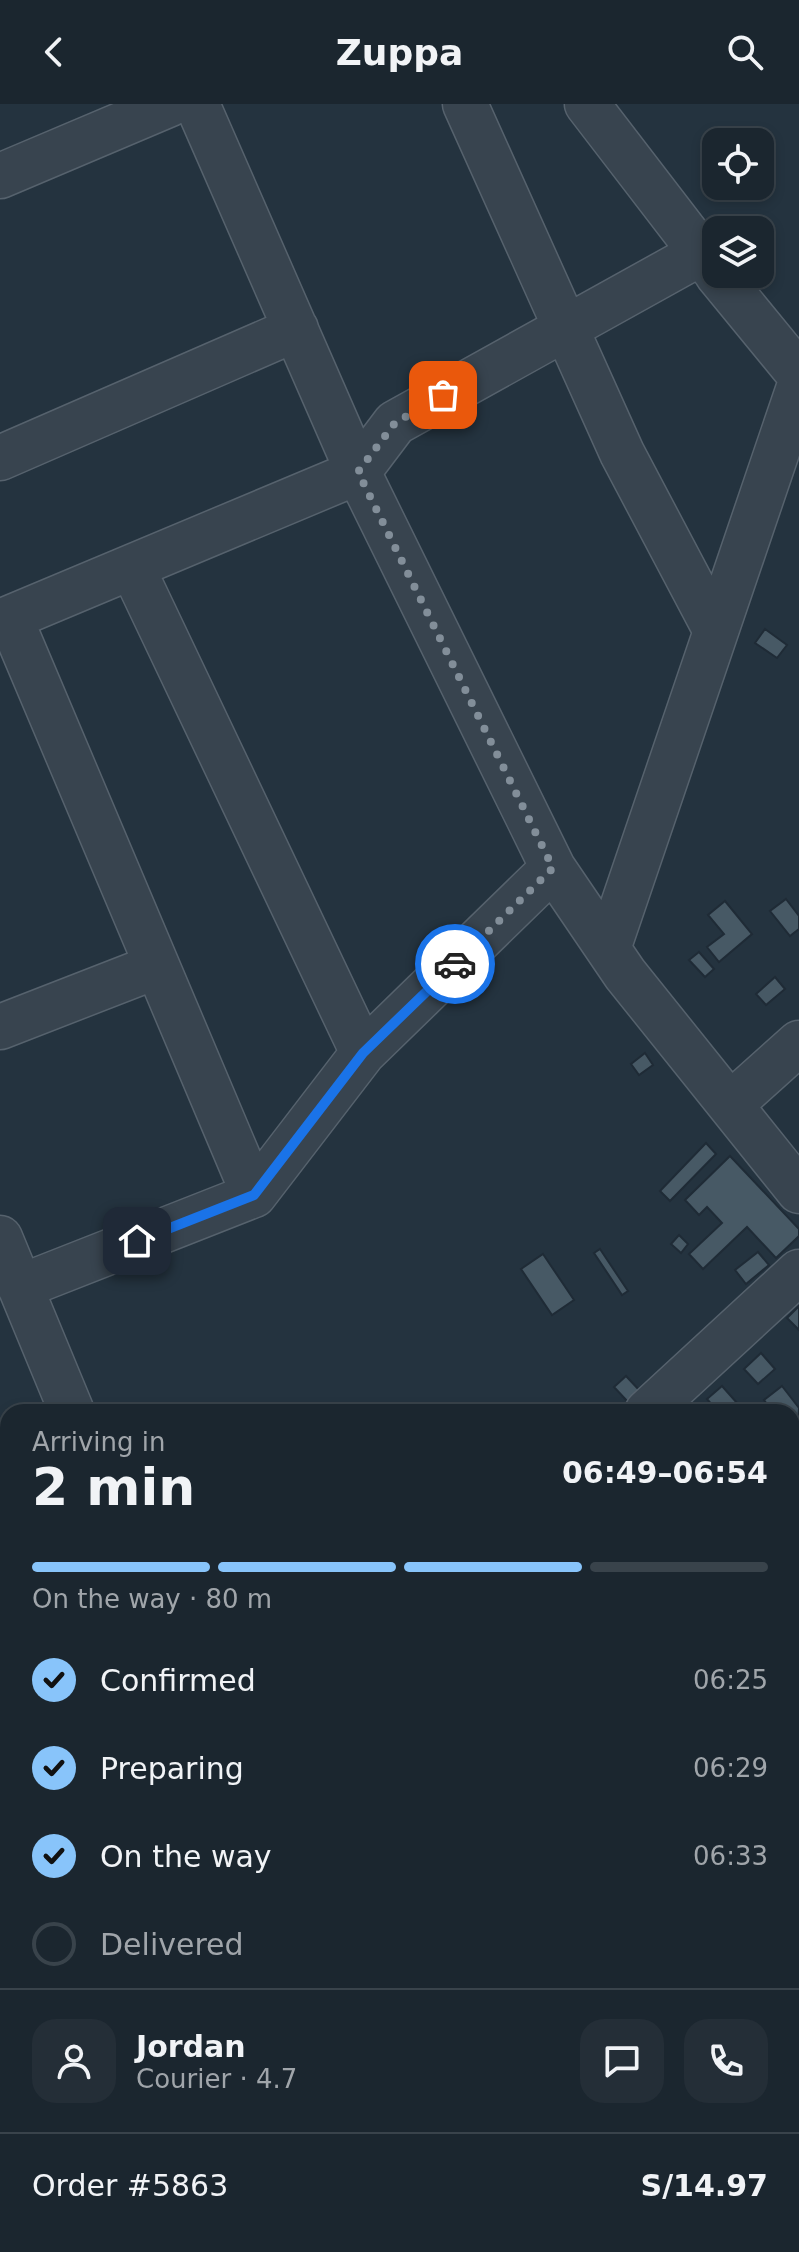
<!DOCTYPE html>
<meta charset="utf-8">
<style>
body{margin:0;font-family:"DejaVu Sans",sans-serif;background:#242e37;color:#f1f3f6;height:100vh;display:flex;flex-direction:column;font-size:30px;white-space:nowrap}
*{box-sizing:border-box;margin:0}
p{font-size:26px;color:#a0a5aa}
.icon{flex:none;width:44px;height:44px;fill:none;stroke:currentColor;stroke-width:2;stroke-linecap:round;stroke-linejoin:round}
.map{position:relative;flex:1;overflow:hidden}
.side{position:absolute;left:0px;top:1300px;width:800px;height:848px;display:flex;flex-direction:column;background:#1b262f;border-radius:24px 24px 0 0;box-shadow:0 4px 12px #0003,0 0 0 2px #39434b}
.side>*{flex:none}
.tools{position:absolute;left:702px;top:24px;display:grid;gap:16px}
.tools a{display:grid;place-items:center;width:72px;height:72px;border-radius:16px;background:#1b262f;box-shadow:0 4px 12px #0003,0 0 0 2px #39434b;font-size:40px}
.pin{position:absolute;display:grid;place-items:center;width:68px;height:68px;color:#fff;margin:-34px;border-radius:16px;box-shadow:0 4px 12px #0006}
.courier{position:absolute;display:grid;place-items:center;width:80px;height:80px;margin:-40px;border:6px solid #1a73e8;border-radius:50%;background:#fff;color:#222;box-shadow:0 2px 10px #0007}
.summary em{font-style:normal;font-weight:600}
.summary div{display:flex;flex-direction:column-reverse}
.summary{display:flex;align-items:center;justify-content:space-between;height:136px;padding:0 32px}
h1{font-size:52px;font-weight:600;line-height:60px}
.bar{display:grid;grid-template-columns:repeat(4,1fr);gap:12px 8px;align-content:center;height:96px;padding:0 32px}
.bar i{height:10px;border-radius:6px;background:#39434b}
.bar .on{background:#88c4fa}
.bar p{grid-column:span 4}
.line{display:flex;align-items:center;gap:20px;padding:0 32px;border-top:2px solid #39434b}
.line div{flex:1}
.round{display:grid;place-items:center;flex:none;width:84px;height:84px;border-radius:24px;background:#242e37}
ol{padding:0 32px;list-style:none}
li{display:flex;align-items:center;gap:24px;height:88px}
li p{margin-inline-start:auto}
li .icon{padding:8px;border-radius:50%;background:#88c4fa;color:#111;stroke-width:4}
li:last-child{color:#a0a5aa}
li i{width:44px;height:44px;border:4px solid #39434b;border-radius:50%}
header{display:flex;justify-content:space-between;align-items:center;height:104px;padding:0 32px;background:#1b262f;font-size:36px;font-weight:600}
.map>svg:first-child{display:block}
</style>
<header><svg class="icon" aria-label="back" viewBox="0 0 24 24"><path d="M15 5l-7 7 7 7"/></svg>Zuppa<svg class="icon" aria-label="search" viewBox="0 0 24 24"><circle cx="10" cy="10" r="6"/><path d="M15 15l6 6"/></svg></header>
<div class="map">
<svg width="799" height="2148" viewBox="0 0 799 2148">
<rect width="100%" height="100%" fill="#24333f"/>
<path fill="#475965" stroke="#1f2b36" stroke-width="2" d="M765,525L787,541L777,554L755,539Z
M786,795L799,812V825L790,832L770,807Z
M725,797L752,830L719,858L707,843L724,830L708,811Z
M699,848L714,865L705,873L689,856Z
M775,873L785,885L766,901L756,890Z
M645,949L653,961L639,971L631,960Z
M706,1039L716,1050L670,1097L660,1087Z
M730,1052L799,1125V1132L776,1154L747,1123L703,1165L689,1150L722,1119L707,1103L699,1111L685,1096Z
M679,1131L688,1140L681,1149L671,1140Z
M600,1145L628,1187L622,1191L594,1149Z
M758,1148L769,1161L746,1180L735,1166Z
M543,1150L574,1196L552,1211L521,1165Z
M799,1202V1226L787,1214Z
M761,1249L775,1265L758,1280L744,1265Z
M626,1272L640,1287L628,1298L614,1283Z
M722,1282L745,1308H718L707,1295Z
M782,1282L799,1304L797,1341L792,1334V1308H773L764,1296Z"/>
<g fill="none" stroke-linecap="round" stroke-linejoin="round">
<g stroke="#56626d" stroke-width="47">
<path id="minor" d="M197,0L358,368L553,764L625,870L799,1087
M465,0L622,349L716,527
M587,0L716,168
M0,72L170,0
M717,170L799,270
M0,354L296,225
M132,463L363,949
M10,514L254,1091
M0,518L358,368L395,319L701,149
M608,845L799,283
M0,923L157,862
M732,999L799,939
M0,1134L72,1308
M20,1183L254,1091L363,949L553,764
M647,1308L799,1168
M792,1738L799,1731
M792,1898L799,1907
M311,2140L314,2148"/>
</g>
<use href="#minor" stroke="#38444f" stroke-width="44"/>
</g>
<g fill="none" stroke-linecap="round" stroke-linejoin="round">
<path stroke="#828e99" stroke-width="8" stroke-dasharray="0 14.4" d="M443,291L395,319L358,368L553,764L455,860"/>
<path stroke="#1a73e8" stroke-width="10" d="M137,1137L254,1091L363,949L455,860"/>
</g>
</svg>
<div class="tools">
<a><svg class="icon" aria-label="locate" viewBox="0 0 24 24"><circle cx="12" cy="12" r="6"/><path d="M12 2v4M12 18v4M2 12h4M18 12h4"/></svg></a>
<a><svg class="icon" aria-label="layers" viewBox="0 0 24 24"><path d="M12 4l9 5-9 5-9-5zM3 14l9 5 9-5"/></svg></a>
</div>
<div class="pin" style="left:443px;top:291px;background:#ea580c"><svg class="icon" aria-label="bag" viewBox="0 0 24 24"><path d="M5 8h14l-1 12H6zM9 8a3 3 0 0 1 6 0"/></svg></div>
<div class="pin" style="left:137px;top:1137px;background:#1f2937"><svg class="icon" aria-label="home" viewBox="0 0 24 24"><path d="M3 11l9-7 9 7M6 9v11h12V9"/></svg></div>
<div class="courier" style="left:455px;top:860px"><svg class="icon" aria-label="car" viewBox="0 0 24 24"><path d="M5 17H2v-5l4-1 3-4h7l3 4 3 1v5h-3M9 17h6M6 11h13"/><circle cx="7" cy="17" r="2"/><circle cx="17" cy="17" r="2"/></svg></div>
<section class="side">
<div class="summary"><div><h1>2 min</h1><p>Arriving in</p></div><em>06:49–06:54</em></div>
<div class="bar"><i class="on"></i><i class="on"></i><i class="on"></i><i></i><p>On the way · 80 m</p></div>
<ol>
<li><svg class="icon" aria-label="check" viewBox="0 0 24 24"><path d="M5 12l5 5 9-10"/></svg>Confirmed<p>06:25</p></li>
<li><svg class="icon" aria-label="check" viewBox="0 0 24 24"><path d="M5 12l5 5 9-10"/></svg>Preparing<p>06:29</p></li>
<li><svg class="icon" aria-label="check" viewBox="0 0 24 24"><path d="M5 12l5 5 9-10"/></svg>On the way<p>06:33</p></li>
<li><i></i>Delivered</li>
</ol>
<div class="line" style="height:144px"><a class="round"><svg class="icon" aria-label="person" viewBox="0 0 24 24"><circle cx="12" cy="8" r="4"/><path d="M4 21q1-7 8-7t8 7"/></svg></a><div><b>Jordan</b><p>Courier · 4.7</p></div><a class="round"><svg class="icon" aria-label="chat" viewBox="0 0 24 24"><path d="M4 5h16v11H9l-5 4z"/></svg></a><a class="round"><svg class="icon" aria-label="phone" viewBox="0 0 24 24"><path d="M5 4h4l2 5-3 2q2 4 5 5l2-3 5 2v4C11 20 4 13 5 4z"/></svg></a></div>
<div class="line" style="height:104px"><div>Order #5863</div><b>S/14.97</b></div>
</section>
</div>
